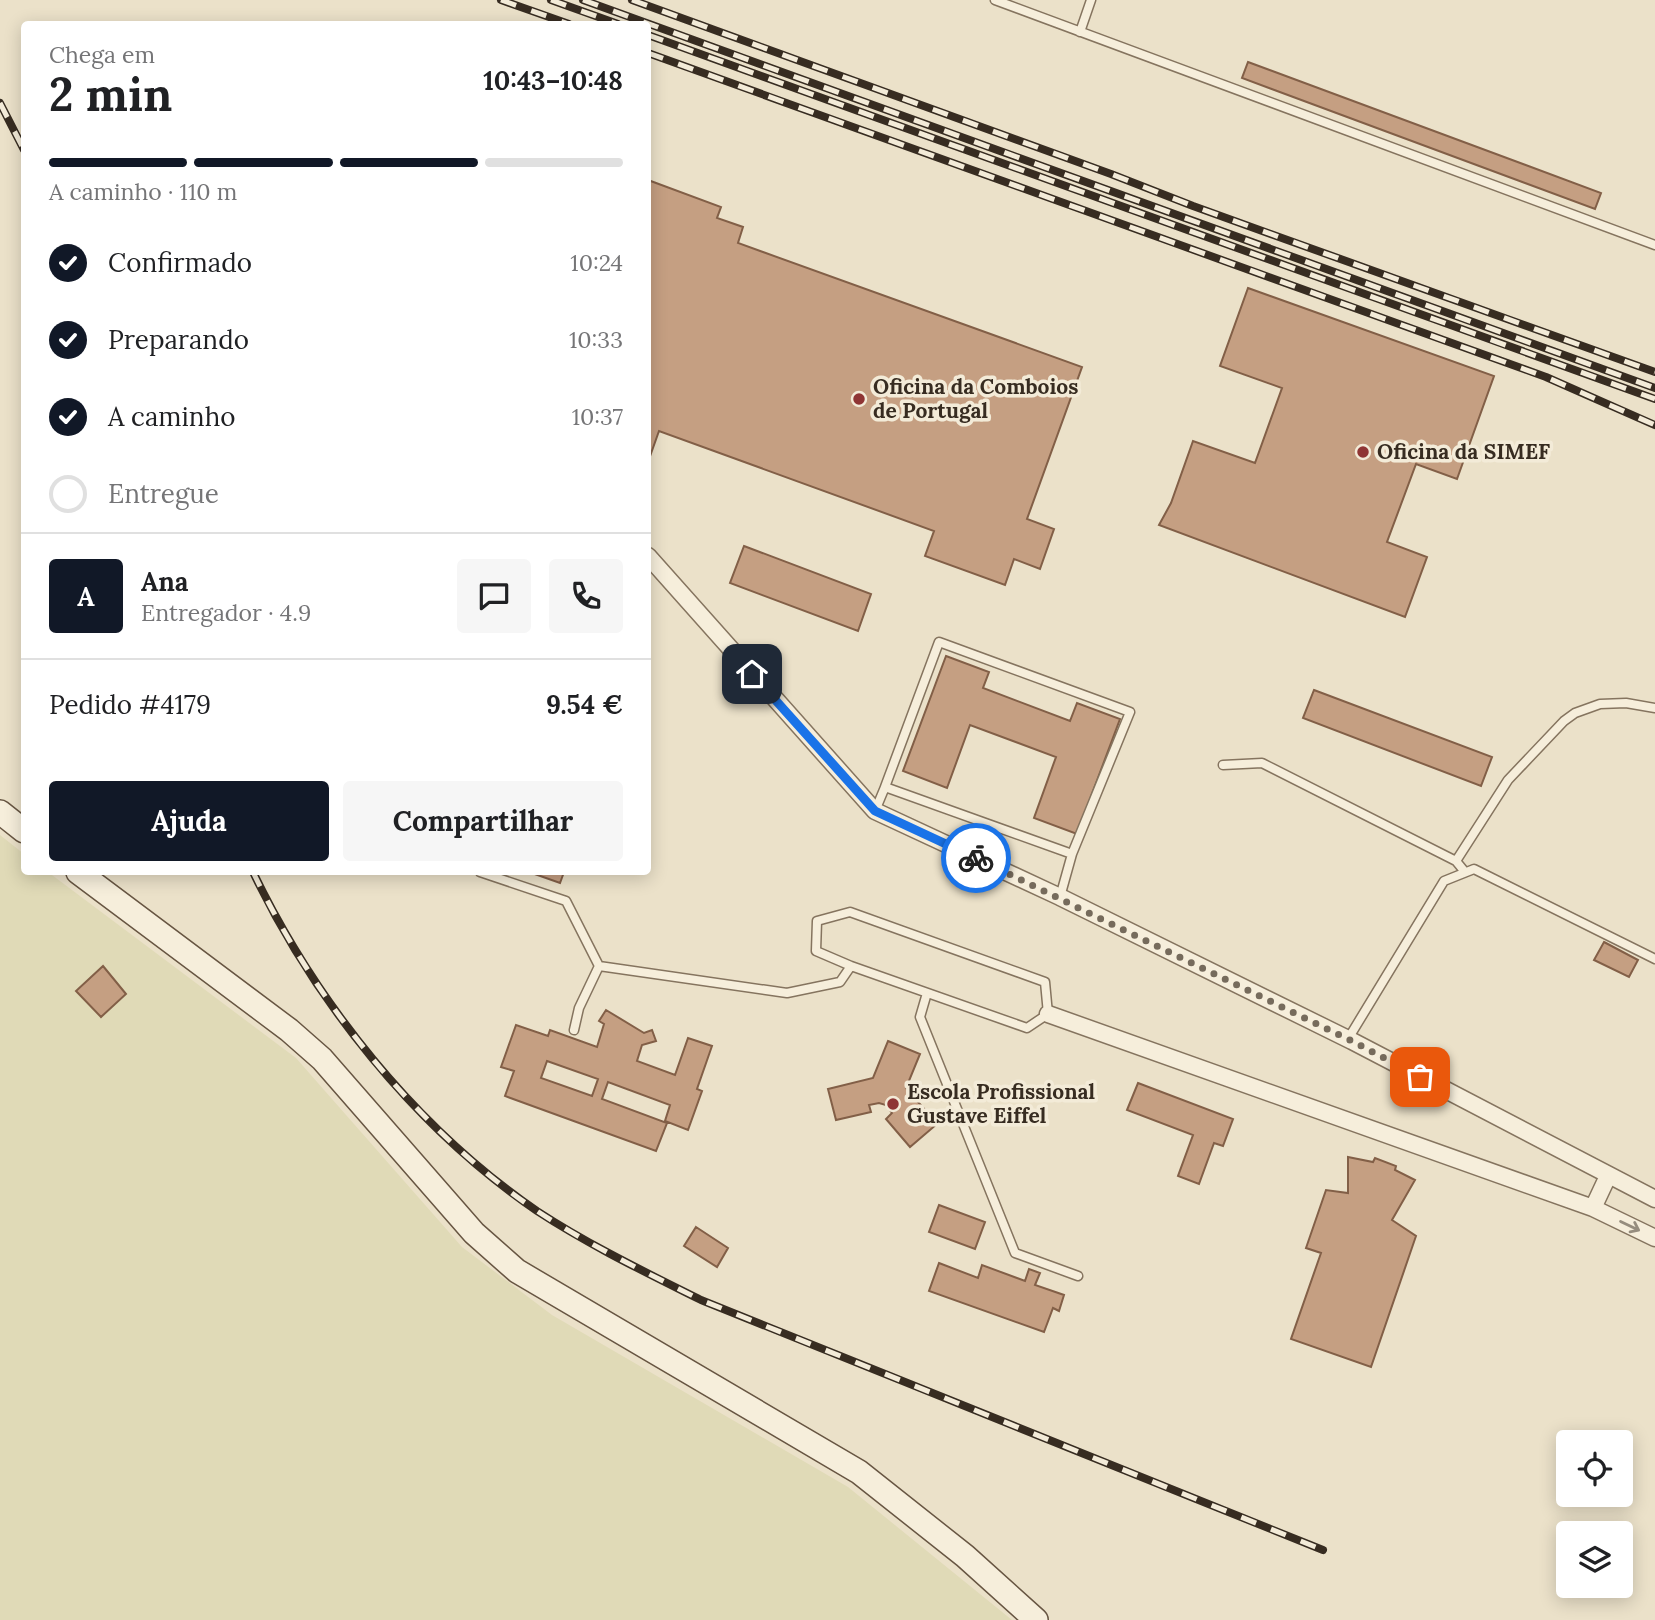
<!DOCTYPE html>
<html lang="pt">
<meta charset="utf-8">
<style>
body{margin:0;font-family:Lora,serif;background:#f6f6f6;color:#202124;height:100vh;display:flex;flex-direction:column;font-size:26px;white-space:nowrap}
*{box-sizing:border-box;margin:0}
p{font-size:23px;color:#757577}
.icon{flex:none;width:38px;height:38px;fill:none;stroke:currentColor;stroke-width:2;stroke-linecap:round;stroke-linejoin:round}
.map{position:relative;flex:1;overflow:hidden}
.side{position:absolute;left:21px;top:21px;width:630px;height:854px;display:flex;flex-direction:column;background:#fff;border-radius:7px;box-shadow:0 4px 18px #0003}
.side>*{flex:none}
.controls{position:absolute;left:1556px;top:1430px;display:grid;gap:14px}
.controls a{display:grid;place-items:center;width:77px;height:77px;border-radius:7px;background:#fff;box-shadow:0 4px 18px #0003;font-size:35px}
.pin{position:absolute;display:grid;place-items:center;width:60px;height:60px;color:#fff;margin:-30px;border-radius:14px;box-shadow:0 4px 10px #0006}
.courier{position:absolute;display:grid;place-items:center;width:70px;height:70px;margin:-35px;border:5px solid #1a73e8;border-radius:50%;background:#fff;color:#222;box-shadow:0 2px 9px #0007}
.head em{font-style:normal;font-weight:700}
.head div{display:flex;flex-direction:column-reverse}
.head{display:flex;align-items:center;justify-content:space-between;height:119px;padding:0 28px}
h1{font-size:46px;font-weight:700;line-height:52px}
.bar{display:grid;grid-template-columns:repeat(4,1fr);gap:10px 7px;align-content:center;height:84px;padding:0 28px}
.bar i{height:9px;border-radius:5px;background:#e0e0e0}
.bar .selected{background:#111827}
.bar p{grid-column:span 4}
.line{display:flex;align-items:center;gap:18px;padding:0 28px;border-top:2px solid #e0e0e0}
.line div{flex:1}
.round{display:grid;place-items:center;flex:none;width:74px;height:74px;border-radius:7px;background:#f6f6f6}
ol{padding:0 28px;list-style:none}
li{display:flex;align-items:center;gap:21px;height:77px}
li p{margin-inline-start:auto}
li .icon{padding:7px;border-radius:50%;background:#111827;color:#fff;stroke-width:4}
li:last-child{color:#757577}
li i{width:38px;height:38px;border:4px solid #e0e0e0;border-radius:50%}
.button{display:flex;gap:14px;margin-top:auto;padding:14px 28px}
.button a{flex:1;height:80px;border-radius:7px;background:#111827;color:#fff;font-size:28px;font-weight:700;line-height:80px;text-align:center}
.button a+a{background:#f6f6f6;color:#202124}
.map>svg:first-child{display:block}
</style>
<div class="map">
<svg width="1655" height="1620" viewBox="0 0 1655 1620">
<rect width="100%" height="100%" fill="#ebe1c9"/>
<path fill="#e0dab7" d="M0,835L24,854V872H48L296,1058L462,1247L552,1315L848,1487L1012,1620H0Z"/>
<path fill="#c59f82" stroke="#825f47" stroke-width="2" fill-rule="evenodd" d="M1248,62L1601,193L1595,209L1242,78Z
M648,180L721,207L717,218L743,227L738,243L1082,367L1027,519L1054,529L1040,569L1014,559L1005,585L925,556L934,531L659,431L648,462Z
M1248,288L1494,376L1457,479L1416,464L1387,542L1427,557L1405,617L1159,525L1171,503L1193,441L1255,463L1282,388L1220,366Z
M744,546L871,594L858,631L730,583Z
M946,656L989,672L983,688L1070,721L1077,703L1120,719L1077,834L1034,818L1056,757L970,725L947,788L903,771Z
M1314,690L1492,757L1481,786L1303,718Z
M529,872H564L560,883Z
M1604,942L1638,960L1629,977L1594,960Z
M103,966L126,994L101,1017L76,991Z
M606,1010L644,1033L652,1030L656,1041L642,1045L637,1061L675,1075L688,1038L712,1046L697,1089L702,1091L688,1130L665,1121L670,1105L608,1082L602,1099L667,1123L656,1151L505,1096L514,1071L501,1067L516,1025L548,1036L550,1030L597,1047L604,1024L599,1021ZM547,1061L598,1079L592,1096L541,1078Z
M888,1041L920,1054L906,1088L937,1124L910,1147L886,1119L892,1113L886,1105L879,1103L869,1105L871,1112L836,1120L828,1089L873,1078Z
M1138,1083L1233,1119L1223,1146L1214,1143L1199,1184L1178,1176L1193,1135L1127,1110Z
M1348,1157L1373,1162L1375,1158L1396,1166L1395,1170L1415,1180L1392,1220L1416,1236L1371,1367L1291,1339L1321,1253L1306,1248L1326,1190L1348,1193Z
M939,1205L985,1222L975,1249L929,1232Z
M696,1227L728,1248L717,1267L684,1246Z
M939,1263L978,1278L982,1265L1025,1281L1029,1269L1040,1273L1035,1285L1064,1295L1059,1311L1053,1308L1044,1332L929,1291Z"/>
<g fill="none" stroke-linecap="round" stroke-linejoin="round">
<g stroke="#85745f" stroke-width="11">
<path id="lane" d="M995,0L1655,245
M1080,32L1091,0
M1223,765L1262,763L1456,861
M885,787L939,642L1130,712L1072,854
M875,811L885,787L1072,854L1060,897
M480,872L566,901L599,966L787,993L840,982L851,966
M1465,872L1456,861L1508,780L1564,721L1575,713L1600,704L1626,703L1655,708
M850,912L1045,982L1048,1014L1027,1028L851,966L816,951L817,921Z
M927,993L920,1017L1015,1253L1078,1276
M574,1030L579,1008L599,966
M1348,1039L1444,881L1474,869L1655,959"/>
</g>
<g stroke="#85745f" stroke-width="19">
<path id="street" d="M648,556L875,811L1060,897L1352,1041L1655,1199
M1048,1014L1593,1208
M1608,1176L1593,1208L1655,1238"/>
</g>
<g stroke="#675542" stroke-width="26">
<path id="secondary" d="M0,812L24,831
M78,872L289,1030L322,1059L474,1233L517,1271L859,1472L965,1556L1036,1620"/>
</g>
<use href="#lane" stroke="#f6eedb" stroke-width="8"/>
<use href="#street" stroke="#f6eedb" stroke-width="16"/>
<use href="#secondary" stroke="#f6eedb" stroke-width="23"/>
<g stroke="#372c21" stroke-width="8">
<path id="rail" d="M501,0L569,24
M551,0L618,24
M583,0L1655,388
M632,0L1111,174L1193,206L1655,372
M648,35L1655,399
M648,53L1546,377L1655,425
M0,103L24,150
M253,872C316,1003 416,1128 537,1211C589,1245 645,1272 701,1300L1323,1550"/>
</g>
<use href="#rail" stroke="#f3ebd8" stroke-width="5" stroke-dasharray="16" stroke-linecap="butt"/>
</g>
<defs><path id="oneway-shaft" d="M-6 0H5M1.5-3L5.5 0L1.5 3" fill="none" stroke-width="1.6" stroke-linecap="round" stroke-linejoin="round" transform="scale(1.75)"/></defs>
<use stroke="#968d7e" href="#oneway-shaft" transform="translate(1630 1226) rotate(26)"/>
<g fill="none" stroke-linecap="round" stroke-linejoin="round">
<path stroke="#766b5c" stroke-width="7" stroke-dasharray="0 12.6" d="M976,858L1352,1041L1420,1077"/>
<path stroke="#1a73e8" stroke-width="9" d="M752,674L875,811L976,858"/>
</g>
<g fill="#8f3534" stroke="#f3ebd8" stroke-width="2.5">
<circle cx="859" cy="399" r="7"/>
<circle cx="1363" cy="452" r="7"/>
<circle cx="893" cy="1104" r="7"/>
</g>
<g text-anchor="middle" stroke-width="7" stroke-linejoin="round" paint-order="stroke">
<g font-size="21" font-weight="bold" fill="#372c21" stroke="#f3ebd8" text-anchor="start">
<text x="873" y="394">Oficina da Comboios<tspan x="873" dy="24">de Portugal</tspan></text>
<text x="1377" y="459">Oficina da SIMEF</text>
<text x="907" y="1099">Escola Profissional<tspan x="907" dy="24">Gustave Eiffel</tspan></text>
</g>
</g>
</svg>
<div class="controls">
<a><svg class="icon" aria-label="locate" viewBox="0 0 24 24"><circle cx="12" cy="12" r="6"/><path d="M12 2v4M12 18v4M2 12h4M18 12h4"/></svg></a>
<a><svg class="icon" aria-label="layers" viewBox="0 0 24 24"><path d="M12 4l9 5-9 5-9-5zM3 14l9 5 9-5"/></svg></a>
</div>
<div class="pin" style="left:1420px;top:1077px;background:#ea580c"><svg class="icon" aria-label="bag" viewBox="0 0 24 24"><path d="M5 8h14l-1 12H6zM9 8a3 3 0 0 1 6 0"/></svg></div>
<div class="pin" style="left:752px;top:674px;background:#1f2937"><svg class="icon" aria-label="home" viewBox="0 0 24 24"><path d="M3 11l9-7 9 7M6 9v11h12V9"/></svg></div>
<div class="courier" style="left:976px;top:858px"><svg class="icon" aria-label="bike" viewBox="0 0 24 24"><circle cx="6" cy="16" r="4"/><circle cx="18" cy="16" r="4"/><path d="M6 16l4-8h5l3 8M10 8l3 8H6M13 5h3"/></svg></div>
<section class="side">
<div class="head"><div><h1>2 min</h1><p>Chega em</p></div><em>10:43–10:48</em></div>
<div class="bar"><i class="selected"></i><i class="selected"></i><i class="selected"></i><i></i><p>A caminho · 110 m</p></div>
<ol>
<li><svg class="icon" aria-label="check" viewBox="0 0 24 24"><path d="M5 12l5 5 9-10"/></svg>Confirmado<p>10:24</p></li>
<li><svg class="icon" aria-label="check" viewBox="0 0 24 24"><path d="M5 12l5 5 9-10"/></svg>Preparando<p>10:33</p></li>
<li><svg class="icon" aria-label="check" viewBox="0 0 24 24"><path d="M5 12l5 5 9-10"/></svg>A caminho<p>10:37</p></li>
<li><i></i>Entregue</li>
</ol>
<div class="line" style="height:126px"><b class="round" style="background:#111827;color:#fff">A</b><div><b>Ana</b><p>Entregador · 4.9</p></div><a class="round"><svg class="icon" aria-label="chat" viewBox="0 0 24 24"><path d="M4 5h16v11H9l-5 4z"/></svg></a><a class="round"><svg class="icon" aria-label="phone" viewBox="0 0 24 24"><path d="M5 4h4l2 5-3 2q2 4 5 5l2-3 5 2v4C11 20 4 13 5 4z"/></svg></a></div>
<div class="line" style="height:91px"><div>Pedido #4179</div><b>9.54 €</b></div>
<div class="button"><a>Ajuda</a><a>Compartilhar</a></div>
</section>
</div>
